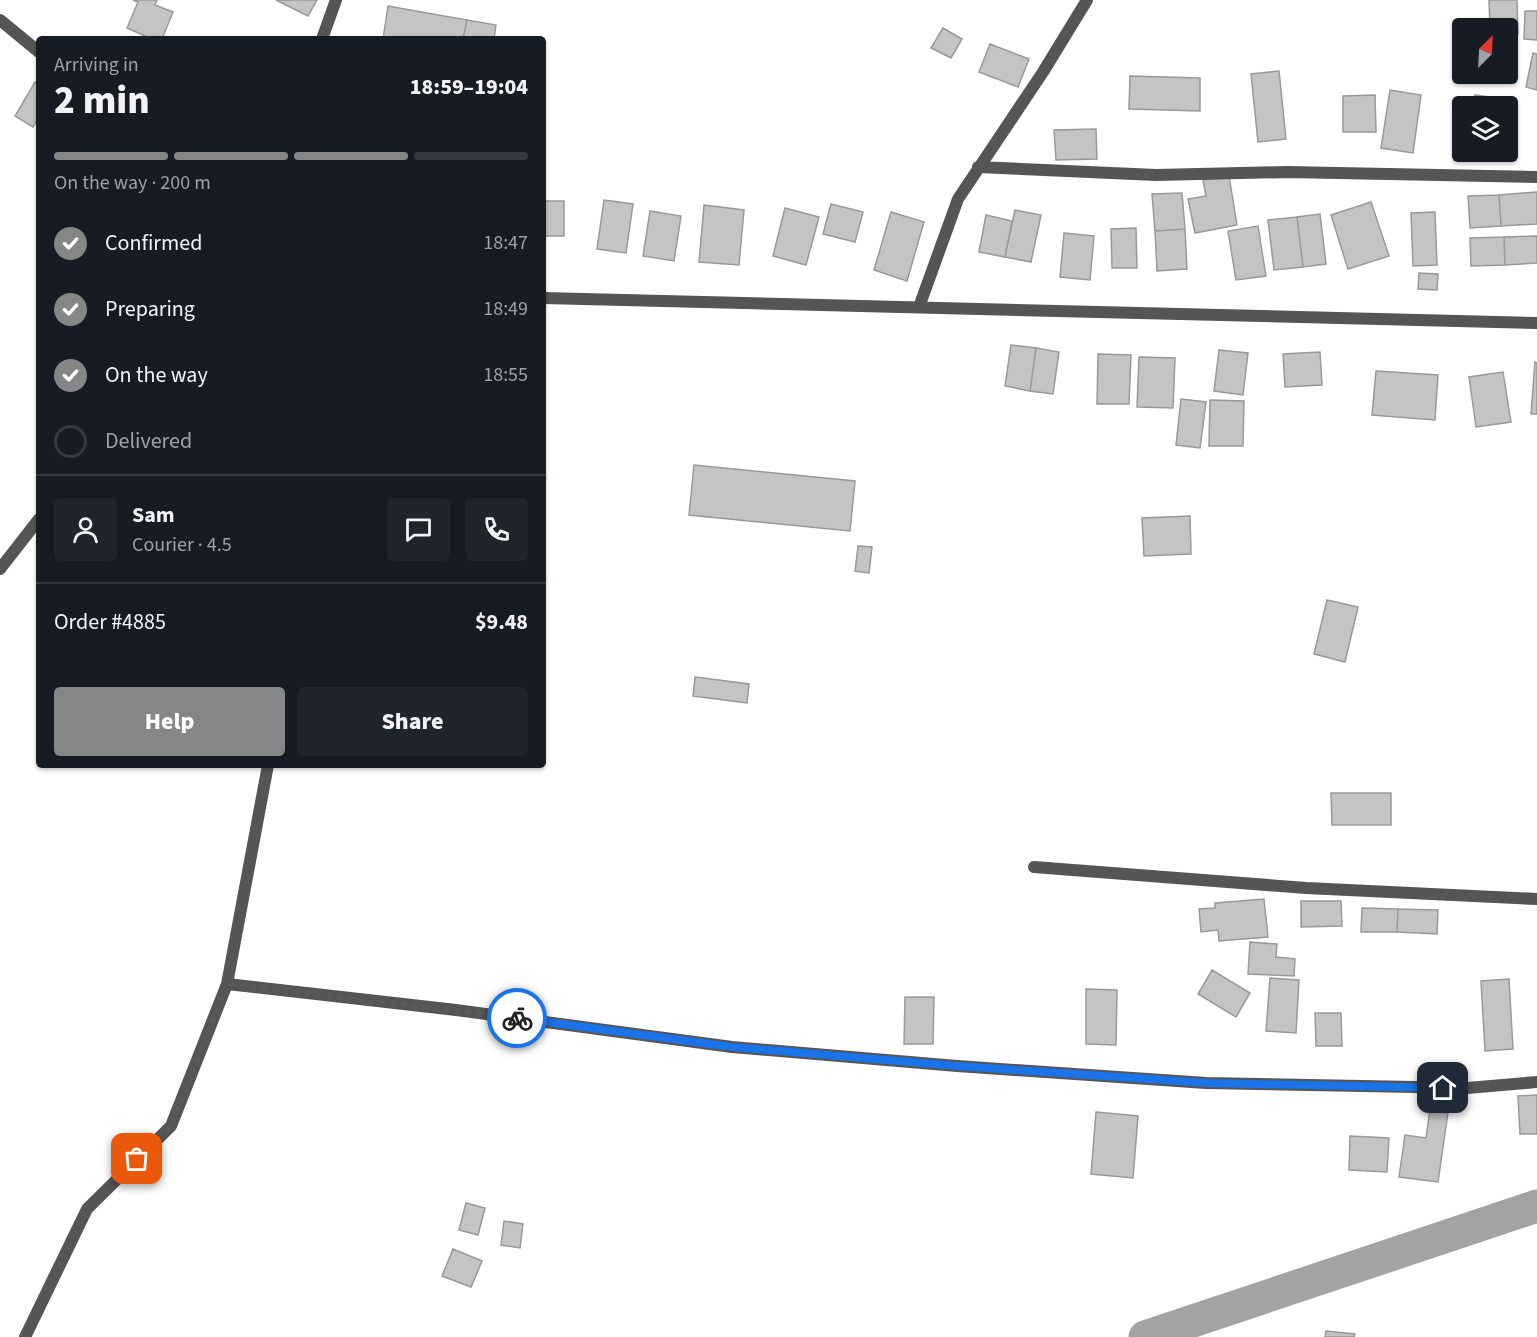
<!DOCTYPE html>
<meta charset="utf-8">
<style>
body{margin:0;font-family:"Source Sans 3",sans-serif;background:#20242c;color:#f1f3f6;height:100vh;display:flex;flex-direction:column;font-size:22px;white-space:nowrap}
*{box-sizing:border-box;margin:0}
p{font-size:20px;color:#9ea1a6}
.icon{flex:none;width:33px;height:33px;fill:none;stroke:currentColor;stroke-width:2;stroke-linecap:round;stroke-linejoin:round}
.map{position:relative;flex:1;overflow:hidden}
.drawer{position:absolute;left:36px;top:36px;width:510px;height:732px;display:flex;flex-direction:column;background:#171b24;border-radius:6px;box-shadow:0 2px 4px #0004}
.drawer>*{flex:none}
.needle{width:39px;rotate:24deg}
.tools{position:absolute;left:1452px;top:18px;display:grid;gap:12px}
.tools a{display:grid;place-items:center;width:66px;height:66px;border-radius:6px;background:#171b24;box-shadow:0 2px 4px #0004;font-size:30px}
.pin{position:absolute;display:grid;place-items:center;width:51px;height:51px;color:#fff;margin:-26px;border-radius:12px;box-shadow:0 3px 9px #0006}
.courier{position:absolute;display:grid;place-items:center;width:60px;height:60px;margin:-30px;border:4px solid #1a73e8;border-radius:50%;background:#fff;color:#222;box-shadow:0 2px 8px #0007}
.overview em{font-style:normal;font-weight:800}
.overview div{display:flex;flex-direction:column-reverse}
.overview{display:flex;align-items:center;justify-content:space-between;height:102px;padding:0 18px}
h1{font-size:39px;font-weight:800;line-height:45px}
.bar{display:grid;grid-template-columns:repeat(4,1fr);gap:9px 6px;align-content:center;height:72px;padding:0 18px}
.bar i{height:8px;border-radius:4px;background:#363941}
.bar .current{background:#858687}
.bar p{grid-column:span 4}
.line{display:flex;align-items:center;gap:15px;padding:0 18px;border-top:2px solid #363941}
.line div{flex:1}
.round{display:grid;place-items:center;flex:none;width:63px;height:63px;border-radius:6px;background:#20242c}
ol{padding:0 18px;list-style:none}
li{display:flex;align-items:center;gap:18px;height:66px}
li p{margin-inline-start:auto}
li .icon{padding:6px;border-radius:50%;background:#858687;color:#fff;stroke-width:4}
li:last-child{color:#9ea1a6}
li i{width:33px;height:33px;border:3px solid #363941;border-radius:50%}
.cta{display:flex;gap:12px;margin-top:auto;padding:12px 18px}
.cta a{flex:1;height:69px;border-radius:6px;background:#858687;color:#fff;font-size:24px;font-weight:800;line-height:69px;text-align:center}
.cta a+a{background:#20242c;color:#f1f3f6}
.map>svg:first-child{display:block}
</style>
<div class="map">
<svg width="1537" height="1337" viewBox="0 0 1537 1337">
<rect width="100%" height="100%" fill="#fff"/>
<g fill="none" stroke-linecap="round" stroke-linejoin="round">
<path stroke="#a3a3a3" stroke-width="33" d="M1145,1337L1537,1206"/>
</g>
<path fill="#c4c4c4" stroke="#999" stroke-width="1.5" d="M133,0H157L155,5L173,12L162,39H152L127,28L138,2Z
M276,0H317L308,16Z
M1489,0H1517L1518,34L1508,35V28H1490Z
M388,6L467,20L463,39H383Z
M1525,11H1537V40L1524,39Z
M467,20L496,25L494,39H463Z
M943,28L962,39L951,58L931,48Z
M990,44L1029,59L1018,87L979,72Z
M1533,53L1537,54V90L1526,87Z
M1279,71L1286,139L1258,142L1251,74Z
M1130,76L1200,78V111L1129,109Z
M35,82L39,85V117L33,127L15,116Z
M1390,90L1421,95L1413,153L1381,148Z
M1375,95L1376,132H1343V96Z
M1475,95L1503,99L1502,106H1473Z
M1096,129L1097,159L1056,160L1054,130Z
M1229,176L1237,225L1195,233L1188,199L1206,196L1203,180Z
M1537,192V224L1501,226L1499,195Z
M1182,193L1185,229L1155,231L1152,194Z
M1499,195L1501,226L1470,228L1468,196Z
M604,200L633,204L626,253L597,249Z
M543,201H564V236H543Z
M1371,202L1389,256L1348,269L1331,215Z
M831,204L863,212L855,242L823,234Z
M704,205L744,210L739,265L699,262Z
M785,208L819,217L806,265L773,256Z
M1015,210L1041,215L1031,262L1005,257Z
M650,211L681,216L674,261L643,256Z
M891,212L924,222L907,281L874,270Z
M1435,212L1437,265L1413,266L1411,213Z
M1320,214L1326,264L1303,267L1297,217Z
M986,215L1012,221L1005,257L979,252Z
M1297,217L1303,267L1274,270L1268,220Z
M1258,226L1266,276L1236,280L1228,231Z
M1136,228L1137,268H1112L1111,229Z
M1185,229L1187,269L1157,271L1155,231Z
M1064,233L1094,236L1090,280L1060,277Z
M1537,236V263L1505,265L1504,237Z
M1504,237L1505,265L1471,266L1470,238Z
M1419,273L1438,274L1437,290L1418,289Z
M1011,345L1036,348L1030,391L1005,386Z
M1036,348L1059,352L1053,394L1030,391Z
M1219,350L1248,353L1243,395L1214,391Z
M1320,352L1322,385L1285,387L1283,354Z
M1098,354L1131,355L1129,404H1097Z
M1139,357L1175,358L1173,408L1137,407Z
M1535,362L1537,363V414H1531Z
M1376,371L1438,375L1435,420L1372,415Z
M1503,372L1511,422L1476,427L1469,377Z
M1181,399L1206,402L1200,448L1176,445Z
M1210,400L1244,401L1243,446H1209Z
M694,465L855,481L850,531L689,515Z
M1190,516L1191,554L1144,556L1142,518Z
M858,546L872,547L869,573L855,571Z
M1327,600L1358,607L1345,662L1314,654Z
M695,677L749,684L747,703L693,696Z
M1331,793H1391V825H1332Z
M1264,899L1268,937L1219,941L1218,930L1201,932L1199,909L1215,908V903Z
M1301,901H1341L1342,926L1301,927Z
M1362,908L1398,909L1397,932H1361Z
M1398,909L1438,910L1437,934L1397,932Z
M1250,942L1277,944L1276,957L1295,959L1294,976L1248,974Z
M1212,970L1250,993L1236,1017L1198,994Z
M1270,978L1299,980L1296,1033L1266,1031Z
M1509,979L1513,1049L1485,1051L1481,981Z
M1086,989L1117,990L1116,1045L1086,1044Z
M905,997H934L933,1044H904Z
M1315,1013H1341L1342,1046H1316Z
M1537,1095V1134H1520L1518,1096Z
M1431,1102L1449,1105L1438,1182L1399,1177L1405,1135L1426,1138Z
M1096,1112L1138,1116L1133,1178L1091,1174Z
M1350,1136L1389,1138L1387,1172L1349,1170Z
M466,1203L485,1208L478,1235L459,1230Z
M504,1221L523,1224L520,1248L501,1245Z
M453,1249L482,1261L471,1287L442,1276Z
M1326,1331L1355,1334L1354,1337H1325Z"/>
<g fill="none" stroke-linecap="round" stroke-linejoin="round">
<path stroke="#555" stroke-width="12" d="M0,20L39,52
M322,39L336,0
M978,167L1156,175L1288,172L1537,177
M543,298L1537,323
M919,307L958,199L1043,72L1087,0
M0,569L39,519
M1034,867L1306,888L1537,899
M227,984L456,1010L732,1047L957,1066L1206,1083L1467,1088L1537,1082
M25,1337L87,1209L171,1126L227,984L268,765"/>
</g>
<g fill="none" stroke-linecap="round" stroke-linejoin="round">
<path stroke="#595959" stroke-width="6" stroke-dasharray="0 10.8" d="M137,1159L171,1126L227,984L517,1018"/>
<path stroke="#1a73e8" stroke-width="8" d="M517,1018L732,1047L957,1066L1206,1083L1443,1088"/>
</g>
</svg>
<div class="tools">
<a><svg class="needle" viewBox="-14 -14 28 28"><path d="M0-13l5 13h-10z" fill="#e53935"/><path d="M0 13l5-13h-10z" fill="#9ea1a6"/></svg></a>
<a><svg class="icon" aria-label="layers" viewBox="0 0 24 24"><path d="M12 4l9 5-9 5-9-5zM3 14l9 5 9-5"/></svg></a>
</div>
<div class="pin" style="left:137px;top:1159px;background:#ea580c"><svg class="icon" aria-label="bag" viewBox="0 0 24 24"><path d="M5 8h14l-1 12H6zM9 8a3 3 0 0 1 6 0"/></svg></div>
<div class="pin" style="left:1443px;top:1088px;background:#1f2937"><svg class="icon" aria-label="home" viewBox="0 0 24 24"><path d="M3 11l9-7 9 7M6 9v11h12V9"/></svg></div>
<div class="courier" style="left:517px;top:1018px"><svg class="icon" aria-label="bike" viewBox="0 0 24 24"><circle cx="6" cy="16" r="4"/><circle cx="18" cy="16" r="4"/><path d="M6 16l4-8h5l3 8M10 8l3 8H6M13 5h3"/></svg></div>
<section class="drawer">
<div class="overview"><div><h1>2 min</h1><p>Arriving in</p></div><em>18:59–19:04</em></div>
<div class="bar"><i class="current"></i><i class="current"></i><i class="current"></i><i></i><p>On the way · 200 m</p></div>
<ol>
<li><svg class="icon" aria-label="check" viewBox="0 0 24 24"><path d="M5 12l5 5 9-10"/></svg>Confirmed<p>18:47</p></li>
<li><svg class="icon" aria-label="check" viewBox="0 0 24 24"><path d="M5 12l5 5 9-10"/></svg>Preparing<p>18:49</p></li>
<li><svg class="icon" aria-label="check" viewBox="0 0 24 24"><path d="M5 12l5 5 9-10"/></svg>On the way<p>18:55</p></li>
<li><i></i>Delivered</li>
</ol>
<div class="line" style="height:108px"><a class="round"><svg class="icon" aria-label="person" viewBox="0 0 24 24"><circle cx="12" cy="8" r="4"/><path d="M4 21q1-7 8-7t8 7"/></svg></a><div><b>Sam</b><p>Courier · 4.5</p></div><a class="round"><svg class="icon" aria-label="chat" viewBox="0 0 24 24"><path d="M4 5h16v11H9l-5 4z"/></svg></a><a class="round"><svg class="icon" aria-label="phone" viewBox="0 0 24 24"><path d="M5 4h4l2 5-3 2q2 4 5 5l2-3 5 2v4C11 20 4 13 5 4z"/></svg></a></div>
<div class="line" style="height:78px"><div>Order #4885</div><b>$9.48</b></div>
<div class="cta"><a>Help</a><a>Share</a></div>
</section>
</div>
